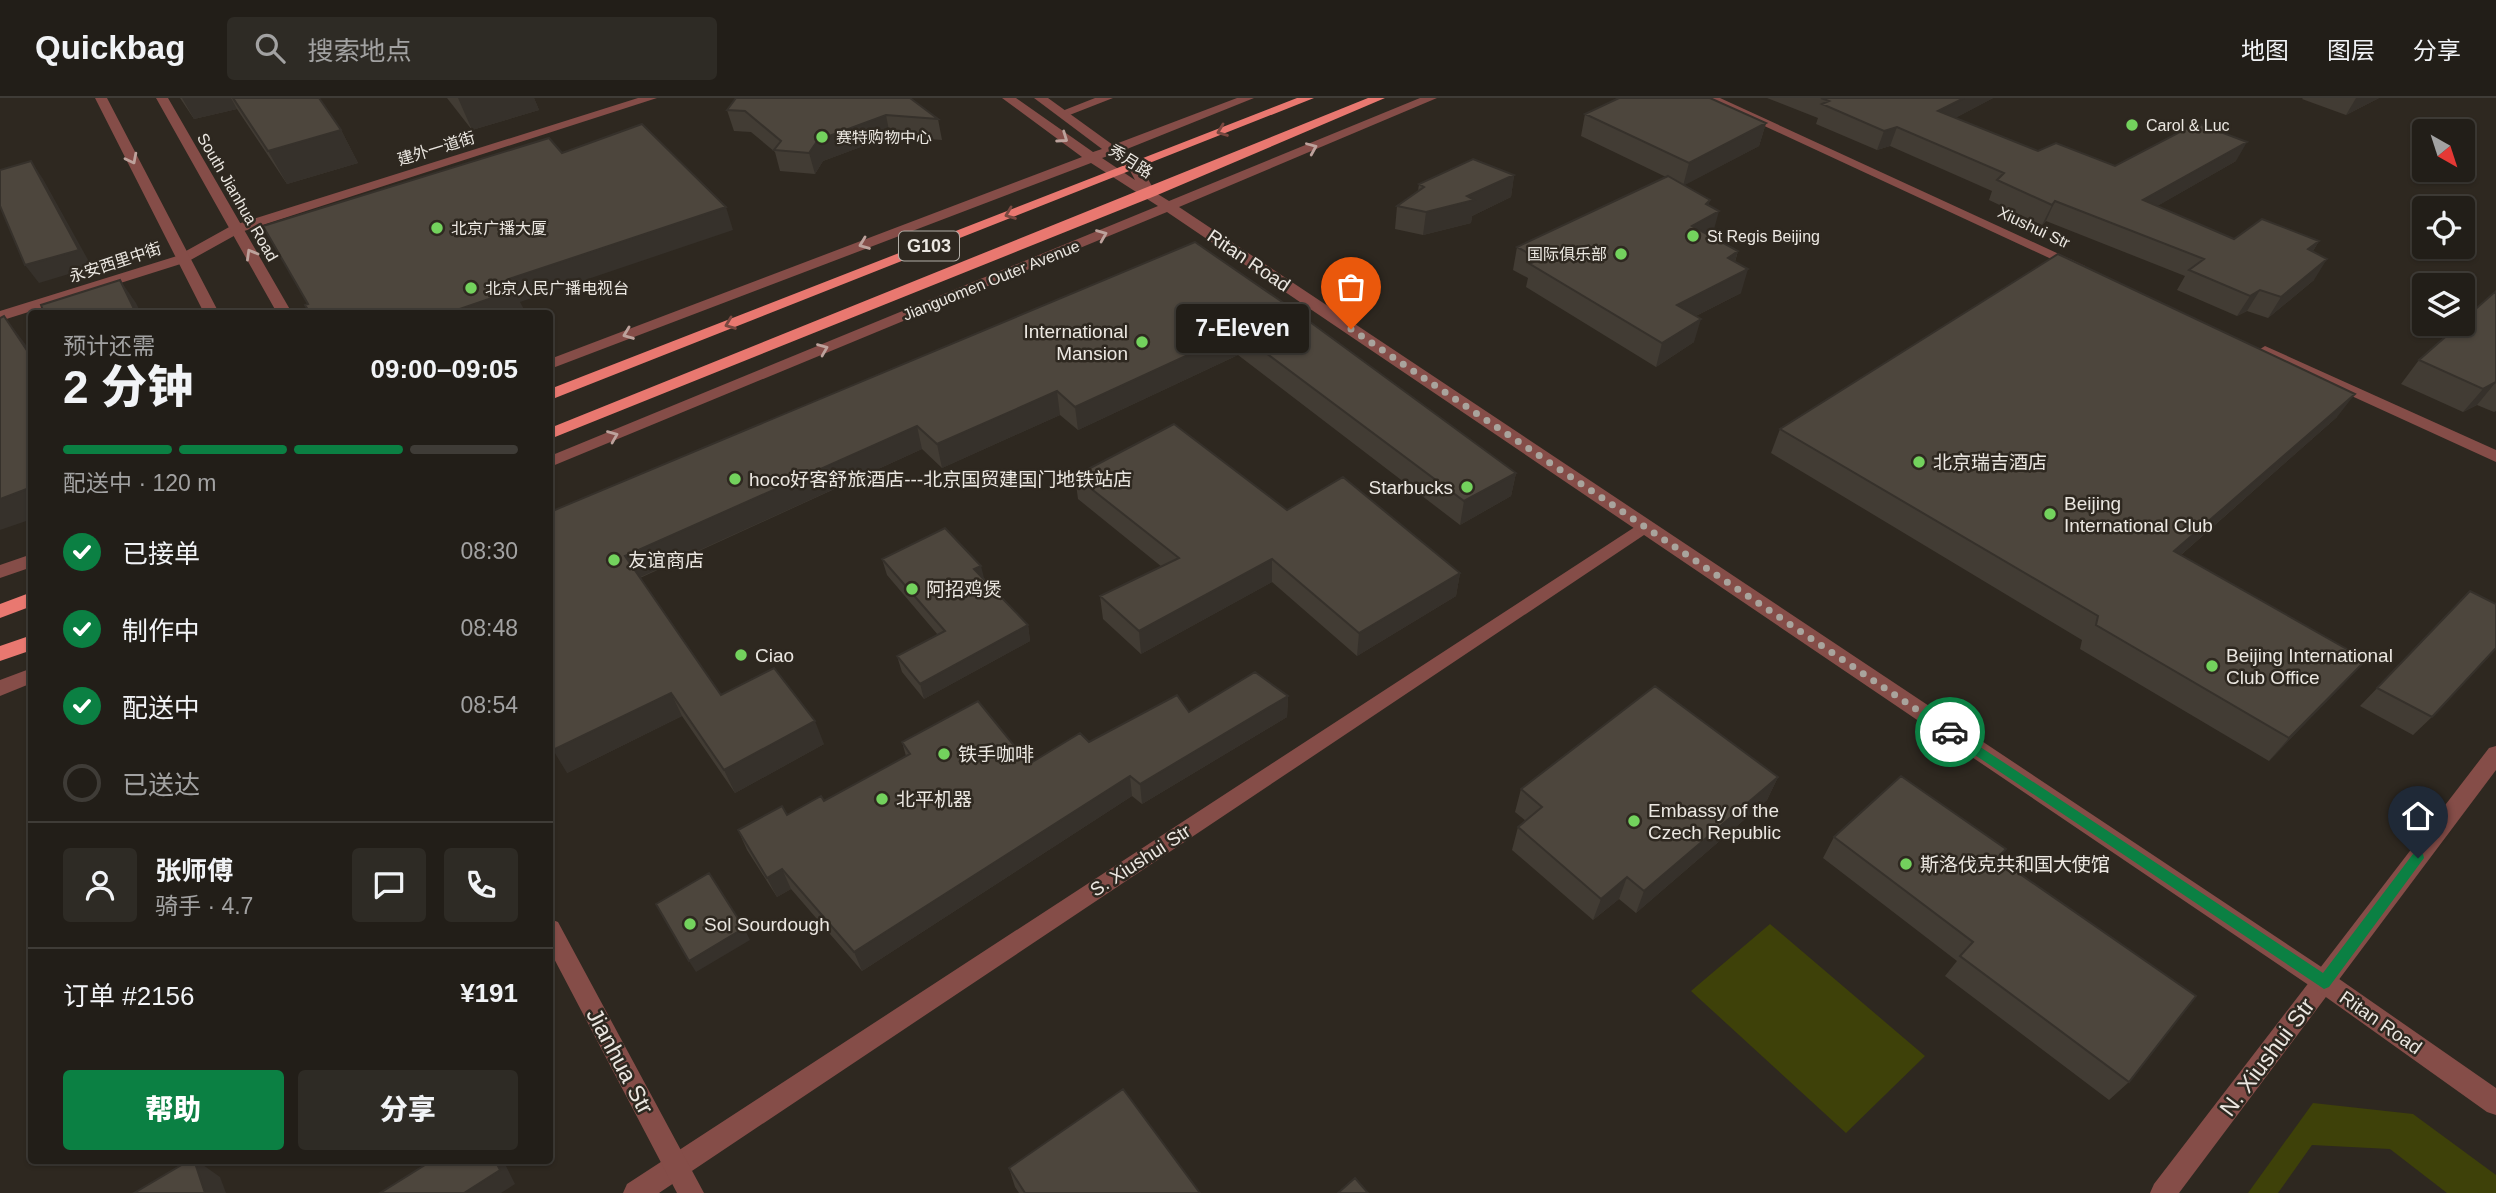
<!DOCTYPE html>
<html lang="zh">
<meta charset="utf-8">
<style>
body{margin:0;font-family:Arial,"Noto Sans SC",sans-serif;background:#2e2b25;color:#f1f3f6;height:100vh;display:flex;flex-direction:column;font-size:26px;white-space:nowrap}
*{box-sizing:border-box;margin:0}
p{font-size:23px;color:#a2a2a2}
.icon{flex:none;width:38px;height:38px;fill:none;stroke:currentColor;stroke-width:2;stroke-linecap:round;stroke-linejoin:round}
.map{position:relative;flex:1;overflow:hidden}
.drawer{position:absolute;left:28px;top:212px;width:525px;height:854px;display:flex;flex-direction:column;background:#221e18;border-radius:7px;box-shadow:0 2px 5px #0004,0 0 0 2px #3f3c37}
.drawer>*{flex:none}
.needle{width:46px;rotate:141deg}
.buttons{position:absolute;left:2412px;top:21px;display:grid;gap:14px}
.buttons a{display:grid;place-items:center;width:63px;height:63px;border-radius:7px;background:#221e18;box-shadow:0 2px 5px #0004,0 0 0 2px #3f3c37;font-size:35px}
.pin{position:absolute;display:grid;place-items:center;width:60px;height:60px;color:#fff;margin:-72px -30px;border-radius:50% 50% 50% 0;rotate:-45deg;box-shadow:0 0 7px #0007}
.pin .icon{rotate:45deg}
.courier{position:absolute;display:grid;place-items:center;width:70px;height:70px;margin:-35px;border:5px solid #0b8043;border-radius:50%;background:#fff;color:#222;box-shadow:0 2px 9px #0007}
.bubble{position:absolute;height:49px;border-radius:7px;background:#221e18;box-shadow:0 2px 5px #0004,0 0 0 2px #3f3c37;font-size:23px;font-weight:800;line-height:49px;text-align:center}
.headline em{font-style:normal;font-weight:800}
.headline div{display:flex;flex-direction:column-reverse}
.headline{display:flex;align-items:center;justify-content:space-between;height:119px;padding:0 35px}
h1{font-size:46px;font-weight:800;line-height:52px}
.bar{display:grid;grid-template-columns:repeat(4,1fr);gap:10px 7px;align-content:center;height:84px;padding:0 35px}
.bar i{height:9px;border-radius:5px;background:#3f3c37}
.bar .active{background:#0b8043}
.bar p{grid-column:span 4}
.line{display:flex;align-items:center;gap:18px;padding:0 35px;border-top:2px solid #3f3c37}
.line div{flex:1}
.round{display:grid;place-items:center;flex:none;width:74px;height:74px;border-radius:7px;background:#2e2b25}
ol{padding:0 35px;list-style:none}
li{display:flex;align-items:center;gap:21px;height:77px}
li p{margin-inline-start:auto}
li .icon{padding:7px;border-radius:50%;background:#0b8043;color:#fff;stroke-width:4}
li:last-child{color:#a2a2a2}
li i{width:38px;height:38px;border:4px solid #3f3c37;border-radius:50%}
.primary-button{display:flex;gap:14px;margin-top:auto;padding:14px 35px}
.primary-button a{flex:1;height:80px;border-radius:7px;background:#0b8043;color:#fff;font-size:28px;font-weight:800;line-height:80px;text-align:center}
.primary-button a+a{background:#2e2b25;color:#f1f3f6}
header{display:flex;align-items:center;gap:42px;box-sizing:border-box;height:98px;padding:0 35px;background:#221e18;border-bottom:2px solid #3f3c37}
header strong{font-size:33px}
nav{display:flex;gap:38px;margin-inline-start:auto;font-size:24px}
.search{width:490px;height:63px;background:#2e2b25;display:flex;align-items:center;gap:18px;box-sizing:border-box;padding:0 24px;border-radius:7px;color:#a2a2a2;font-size:26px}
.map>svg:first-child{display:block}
</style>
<header>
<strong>Quickbag</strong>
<div class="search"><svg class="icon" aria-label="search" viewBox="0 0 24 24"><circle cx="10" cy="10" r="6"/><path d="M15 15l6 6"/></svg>搜索地点</div>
<nav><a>地图</a><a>图层</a><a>分享</a></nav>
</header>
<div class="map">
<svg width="2496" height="1095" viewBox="0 0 2496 1095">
<rect width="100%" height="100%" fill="#2e2820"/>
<path fill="#3e4109" d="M1770,826L1925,958L1846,1035L1691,893Z
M2313,1005L2413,1016L2496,1077V1095H2447L2390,1051L2312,1047L2278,1095H2248Z"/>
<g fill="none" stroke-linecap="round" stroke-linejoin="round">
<path fill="#854d48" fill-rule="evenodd" d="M638,0H657L241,134L187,164L0,223V213L177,158L231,128Z
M1095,0H1113L1067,18H1059L1057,15Z
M1704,0H1720L2085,168L2078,172L2073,171Z
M2265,248L2496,352V364L2260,256L2257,253Z
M1644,423L1653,429L1650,433L659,1095H623L627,1086Z
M2496,648V672L2179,1095H2150L2154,1086L2489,650Z"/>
<path fill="#854d48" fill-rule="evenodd" d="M95,0H107L219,215H204Z
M156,0H168L292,215H277Z
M1002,0H1016L1093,54L1102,51L1034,0H1048L1113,47L1237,0H1254L1122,53L1138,64L1156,95L1169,103L1420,0H1437L1179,109L2332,876L2496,990V1017L2487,1014L2316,892L1167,114L550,369V358L1158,108L1091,65L550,271V261L1082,59ZM1111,57L1128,69L1135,82L1102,60Z
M32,456V469L0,480V467Z
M32,570V585L0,598V582Z
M550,821L558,824L704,1095H677L550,853Z"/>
<path fill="#e97870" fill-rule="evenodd" d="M1297,0H1314L550,302V291Z
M1368,0H1385L1155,98L550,341V330Z
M32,494V508L0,520V506Z
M32,537V552L0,563V548Z"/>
</g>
<path fill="#423c34" d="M180,0H319L341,32L358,65L287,86L237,11L194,21Z
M447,0H534L539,12L472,32Z
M736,0L938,21L942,42L890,38L823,63L815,76L780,73L775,54L751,34L734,33L727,12Z
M1767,0H1993L1955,20L2038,53L2115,68L2236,63L2157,108L2234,141L2319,143L2313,153L2314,182L2268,220L2247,213L2237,218L2177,192L2185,178L2046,123L2042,127L1989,102L1992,93L1890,48L1877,52L1816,26L1818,20Z
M2303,0H2379L2346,17L2302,1Z
M1585,16L1766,25L1759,48L1684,87L1708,108L1713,135L1710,137L1738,153L1735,164L1741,195L1696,218L1694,244L1656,269L1526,189L1528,180L1513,172L1517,149L1666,79L1581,38Z
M1514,77L1511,99L1472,118L1471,125L1423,137L1395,131L1397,108L1418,93L1419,86Z
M1195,144L1516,375L1511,398L1460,427L1238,257L1078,332L1060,317L942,370L922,351L640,480L721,597L824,646L735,695L682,618L567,675L550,414Z
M2496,193V313L2494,314L2477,307L2463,314L2401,286L2419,262Z
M2337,319L2181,457L2366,562L2269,663L2080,551L2082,542L1771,355L1780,331Z
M1075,378L1287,412L1460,475L1456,498L1357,558L1272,484L1141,556L1103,521L1100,498L1162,469L1078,401Z
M882,461L1028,527L1030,543L924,601L902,574L897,558L938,537L887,477Z
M2470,493L2432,619L2413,637L2360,608Z
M1288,598L1287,619L1142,706L1132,698L862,873L791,791L777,799L747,752L738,732L787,717L824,703L906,658L902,644L1029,666L1089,644L1189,614Z
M1778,679L1767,702L1636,815L1619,801L1593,822L1512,752L1518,729L1526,723L1515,714L1521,691Z
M1834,739L1998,761L2129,984L2109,1002L1945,878L1957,863L1823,760Z
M1009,1070L1200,1095H1019L1015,1089Z"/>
<path fill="#36312b" d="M182,0H231L237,11L194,21Z
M458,0H534L539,12L472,32Z
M1964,0H1993L1931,33L1938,13Z
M2356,0H2379L2346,17Z
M886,17L890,38L823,63L815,76L809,55L818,42Z
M1766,25L1759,48L1683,88L1689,65Z
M1897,29L1890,48L1877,52L1884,33Z
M341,32L358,65L287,86L268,53Z
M2247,44L2236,63L2133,122L2143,102Z
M31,63L43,81L92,169L39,185L25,167Z
M1514,77L1511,99L1472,118L1471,125L1423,137L1426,114L1467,98Z
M1710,102L1705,121L1719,113L1713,135L1686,151L1692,128L1706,106Z
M2055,103L2046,123L2042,127L2052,107Z
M726,109L733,132L520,204L526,215H448L509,181Z
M2319,143L2306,164L2308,151Z
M1738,153L1731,176L1728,160Z
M2327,161L2314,182L2268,220L2281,199Z
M1748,171L1741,195L1670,231L1677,207Z
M120,182L136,205L141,215H136Z
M2260,192L2247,213L2237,218L2250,198Z
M4,218L32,255V260Z
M1701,221L1694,244L1656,269L1662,245Z
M1238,234V257L1078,332L1075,309Z
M2496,284L2477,307L2463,314L2483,291Z
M1057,293L1060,317L942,370L937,346Z
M2355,296L2337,319L2158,477L2174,453Z
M917,328L922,351L636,481L625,458Z
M1516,375L1511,398L1460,427L1464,403Z
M32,389V421L0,432V401Z
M1272,461V484L1141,556L1139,533Z
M981,468L985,484L974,471Z
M1460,475L1456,498L1357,558L1359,535Z
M1028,527L1030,543L924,601L920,586Z
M2366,562L2344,586L2269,663L2289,640Z
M671,595L682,618L567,675L553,652Z
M1288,598L1287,619L1142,706L1140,686Z
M815,623L824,646L735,695L724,672Z
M1130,678L1132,698L862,873L854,854Z
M1778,679L1767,702L1636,815L1644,793Z
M782,771L791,791L777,799L767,780Z
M1627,779L1619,801L1593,822L1601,801Z
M744,830L750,842L696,874L689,863Z
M194,1062H196L220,1079L226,1095H205Z
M495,1062H503L515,1086L501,1095H464Z"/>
<path fill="#4d463d" stroke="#36312b" stroke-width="2" d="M233,0H319L341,32L268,53Z
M736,0H910L938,21L886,17L818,42L809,55L774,52L781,43L745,13L727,12Z
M1619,0H1710L1766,25L1689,65L1585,16Z
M1821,0H1964L1938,13L2038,53L2056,45L2115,68L2197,25L2247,44L2143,102L2234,141L2262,121L2319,143L2308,151L2327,161L2281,199L2260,192L2250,198L2189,172L2204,161L2055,103L2052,107L1997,82L2004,75L1897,29L1884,33L1822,6L1829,3Z
M642,26L726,109L509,181L515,192L448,215H310L305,207L308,206L263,128L549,40L562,55Z
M1473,61L1514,77L1467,98L1474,102L1426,114L1397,108L1424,89L1419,86Z
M31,63L79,152L25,167L0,108V72Z
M1668,78L1710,102L1706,106L1719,113L1692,128L1738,153L1728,160L1748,171L1677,207L1701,221L1662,245L1530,166L1539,161L1517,149Z
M1195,144L1291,210L1516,375L1464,403L1238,234L1075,309L1057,293L937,346L917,328L625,458L721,597L774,570L815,623L724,672L671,595L553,652L550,645V414Z
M2058,156L2355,296L2174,453L2366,562L2289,640L2096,527L2098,518L1780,331Z
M120,182L136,215H44L41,207Z
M2496,193V284L2483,291L2419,262L2460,226H2462V223Z
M4,218L32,260V389L0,401V220Z
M1174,326L1287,412L1343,379L1460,475L1359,535L1272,461L1139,533L1100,498L1179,460L1075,378Z
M945,430L981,468L974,471L1028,527L920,586L897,558L945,533L882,461Z
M2470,493L2496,506V550L2432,619L2377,590Z
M1255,574L1288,598L1140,686L1130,678L854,854L782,771L767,780L738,732L782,708L787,717L821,698L824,703L910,656L902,644L978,603L1029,666L1080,635L1089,644L1177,597L1189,614Z
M1655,588L1778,679L1644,793L1627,779L1601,801L1518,729L1542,709L1521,691Z
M1901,678L2006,751L1997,760L2196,898L2129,984L1960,858L1973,844L1834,739Z
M709,775L744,830L689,863L656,806Z
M1123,991L1200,1095H1025L1009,1070Z
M190,1062H194L205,1095H134Z
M433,1062H495L500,1072L464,1095H380Z
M1355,1080L1368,1095H1338Z"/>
<defs><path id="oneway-chevron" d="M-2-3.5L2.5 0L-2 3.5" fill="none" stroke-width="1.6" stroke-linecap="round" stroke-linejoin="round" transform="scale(1.75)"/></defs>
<g stroke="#794840">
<use href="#oneway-chevron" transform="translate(1222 33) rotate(159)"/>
<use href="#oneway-chevron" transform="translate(1010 116) rotate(159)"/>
<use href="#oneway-chevron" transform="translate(730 226) rotate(159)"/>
</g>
<g stroke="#bda29c">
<use href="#oneway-chevron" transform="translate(1063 40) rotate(35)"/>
<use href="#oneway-chevron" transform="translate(1312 50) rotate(-23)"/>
<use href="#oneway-chevron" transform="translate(132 61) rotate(63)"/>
<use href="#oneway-chevron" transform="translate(1102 137) rotate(-22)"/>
<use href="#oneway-chevron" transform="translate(864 146) rotate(159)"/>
<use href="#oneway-chevron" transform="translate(251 156) rotate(-120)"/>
<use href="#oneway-chevron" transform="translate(628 236) rotate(159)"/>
<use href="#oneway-chevron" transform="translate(823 251) rotate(-22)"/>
<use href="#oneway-chevron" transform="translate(613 338) rotate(-22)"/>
</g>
<path fill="#0b8043" d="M1950,629L2323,875L2413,756H2423L2424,760L2329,889L2324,891L1945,637V630Z"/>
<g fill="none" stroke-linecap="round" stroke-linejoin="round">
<path stroke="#a9a49d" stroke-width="7" stroke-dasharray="0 12.6" d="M1351,231L1950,634"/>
</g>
<g fill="#73d25d" stroke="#2e2820" stroke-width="2.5">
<circle cx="2132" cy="27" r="7"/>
<circle cx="822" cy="39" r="7"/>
<circle cx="437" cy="130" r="7"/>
<circle cx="1693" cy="138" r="7"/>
<circle cx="1621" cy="156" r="7"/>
<circle cx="471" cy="190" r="7"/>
<circle cx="1142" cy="244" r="7"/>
<circle cx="1919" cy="364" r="7"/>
<circle cx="735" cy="381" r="7"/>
<circle cx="1467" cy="389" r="7"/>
<circle cx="2050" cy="416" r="7"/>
<circle cx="614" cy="462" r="7"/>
<circle cx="912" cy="491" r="7"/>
<circle cx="741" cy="557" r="7"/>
<circle cx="2212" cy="568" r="7"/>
<circle cx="944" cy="656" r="7"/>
<circle cx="882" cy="701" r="7"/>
<circle cx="1634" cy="723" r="7"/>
<circle cx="1906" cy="766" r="7"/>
<circle cx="690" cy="826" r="7"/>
</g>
<g text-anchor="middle" stroke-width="5" stroke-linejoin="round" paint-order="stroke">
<g font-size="16" fill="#ebe7e1" stroke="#2e2820" text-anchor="start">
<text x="2146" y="33">Carol &amp; Luc</text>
<text x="836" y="45">赛特购物中心</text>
<text x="451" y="136">北京广播大厦</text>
<text x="1707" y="144">St Regis Beijing</text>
<text x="1607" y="162" text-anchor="end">国际俱乐部</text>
<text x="485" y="196">北京人民广播电视台</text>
</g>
<g font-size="16" fill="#ebe7e1" stroke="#2e2820">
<text transform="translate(436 50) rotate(-17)" y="6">建外一道街</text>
<text transform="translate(1131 63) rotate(32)" y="6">秀月路</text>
<text transform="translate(238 99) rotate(60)" y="6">South Jianhua Road</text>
<text transform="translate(2034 129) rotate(25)" y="6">Xiushui Str</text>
<text transform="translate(115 164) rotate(-18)" y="6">永安西里中街</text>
<text transform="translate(991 182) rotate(-22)" y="6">Jianguomen Outer Avenue</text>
</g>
<rect fill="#2e2820" stroke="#b2aea7" stroke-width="2" x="899" y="133.5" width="60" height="29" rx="5"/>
<g font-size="18" font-weight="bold" fill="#ebe7e1">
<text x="929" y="154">G103</text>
</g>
<g font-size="19" fill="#ebe7e1" stroke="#2e2820">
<text transform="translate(1249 162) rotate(34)" y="7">Ritan Road</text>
<text transform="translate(1140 762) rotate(-33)" y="7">S. Xiushui Str</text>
<text transform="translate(2381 924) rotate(35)" y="7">Ritan Road</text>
</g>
<g font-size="19" fill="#ebe7e1" stroke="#2e2820" text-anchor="start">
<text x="1128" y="240" text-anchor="end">International<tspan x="1128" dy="22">Mansion</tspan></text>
<text x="1933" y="371">北京瑞吉酒店</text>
<text x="749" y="388">hoco好客舒旅酒店---北京国贸建国门地铁站店</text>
<text x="1453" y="396" text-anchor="end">Starbucks</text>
<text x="2064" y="412">Beijing<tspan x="2064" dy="22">International Club</tspan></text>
<text x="628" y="469">友谊商店</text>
<text x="926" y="498">阿招鸡煲</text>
<text x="755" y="564">Ciao</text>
<text x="2226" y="564">Beijing International<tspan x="2226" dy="22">Club Office</tspan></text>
<text x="958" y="663">铁手咖啡</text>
<text x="896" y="708">北平机器</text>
<text x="1648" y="719">Embassy of the<tspan x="1648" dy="22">Czech Republic</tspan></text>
<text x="1920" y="773">斯洛伐克共和国大使馆</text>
<text x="704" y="833">Sol Sourdough</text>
</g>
<g font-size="23" fill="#ebe7e1" stroke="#2e2820">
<text transform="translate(2267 959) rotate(-53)" y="8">N. Xiushui Str</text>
<text transform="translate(620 963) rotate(62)" y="8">Jianhua Str</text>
</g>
</g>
</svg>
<div class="buttons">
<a><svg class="needle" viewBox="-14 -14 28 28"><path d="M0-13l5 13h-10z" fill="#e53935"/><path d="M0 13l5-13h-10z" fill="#a2a2a2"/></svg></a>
<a><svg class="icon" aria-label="locate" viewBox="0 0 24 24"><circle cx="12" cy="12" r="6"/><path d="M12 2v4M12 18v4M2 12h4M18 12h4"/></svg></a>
<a><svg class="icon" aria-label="layers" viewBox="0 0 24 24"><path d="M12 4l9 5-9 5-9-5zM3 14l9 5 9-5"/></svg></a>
</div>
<div class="pin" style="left:1351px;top:231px;background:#ea580c"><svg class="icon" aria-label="bag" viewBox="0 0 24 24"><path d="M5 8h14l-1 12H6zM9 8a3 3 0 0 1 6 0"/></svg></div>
<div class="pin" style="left:2418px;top:760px;background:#1f2937"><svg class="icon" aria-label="home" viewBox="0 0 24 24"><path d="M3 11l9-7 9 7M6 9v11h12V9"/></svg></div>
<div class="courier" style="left:1950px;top:634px"><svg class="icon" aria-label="car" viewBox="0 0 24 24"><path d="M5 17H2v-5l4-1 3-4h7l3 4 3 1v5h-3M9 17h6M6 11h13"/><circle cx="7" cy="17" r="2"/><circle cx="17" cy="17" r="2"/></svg></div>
<div class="bubble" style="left:1176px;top:206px;width:133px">7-Eleven</div>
<section class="drawer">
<div class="headline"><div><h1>2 分钟</h1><p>预计还需</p></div><em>09:00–09:05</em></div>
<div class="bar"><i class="active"></i><i class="active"></i><i class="active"></i><i></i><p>配送中 · 120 m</p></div>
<ol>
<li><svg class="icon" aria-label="check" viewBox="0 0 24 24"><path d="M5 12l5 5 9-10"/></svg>已接单<p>08:30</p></li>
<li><svg class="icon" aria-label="check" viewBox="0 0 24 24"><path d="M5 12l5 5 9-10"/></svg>制作中<p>08:48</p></li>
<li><svg class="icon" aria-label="check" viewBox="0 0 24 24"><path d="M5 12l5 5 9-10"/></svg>配送中<p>08:54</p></li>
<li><i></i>已送达</li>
</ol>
<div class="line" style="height:126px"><a class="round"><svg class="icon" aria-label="person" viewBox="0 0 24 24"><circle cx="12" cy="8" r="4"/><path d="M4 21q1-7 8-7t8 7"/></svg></a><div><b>张师傅</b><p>骑手 · 4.7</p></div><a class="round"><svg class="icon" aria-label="chat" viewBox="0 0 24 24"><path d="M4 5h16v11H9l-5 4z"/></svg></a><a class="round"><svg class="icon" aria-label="phone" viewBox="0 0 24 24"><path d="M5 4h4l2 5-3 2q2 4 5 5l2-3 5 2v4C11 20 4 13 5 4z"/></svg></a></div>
<div class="line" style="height:91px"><div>订单 #2156</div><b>¥191</b></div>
<div class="primary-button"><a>帮助</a><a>分享</a></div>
</section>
</div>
